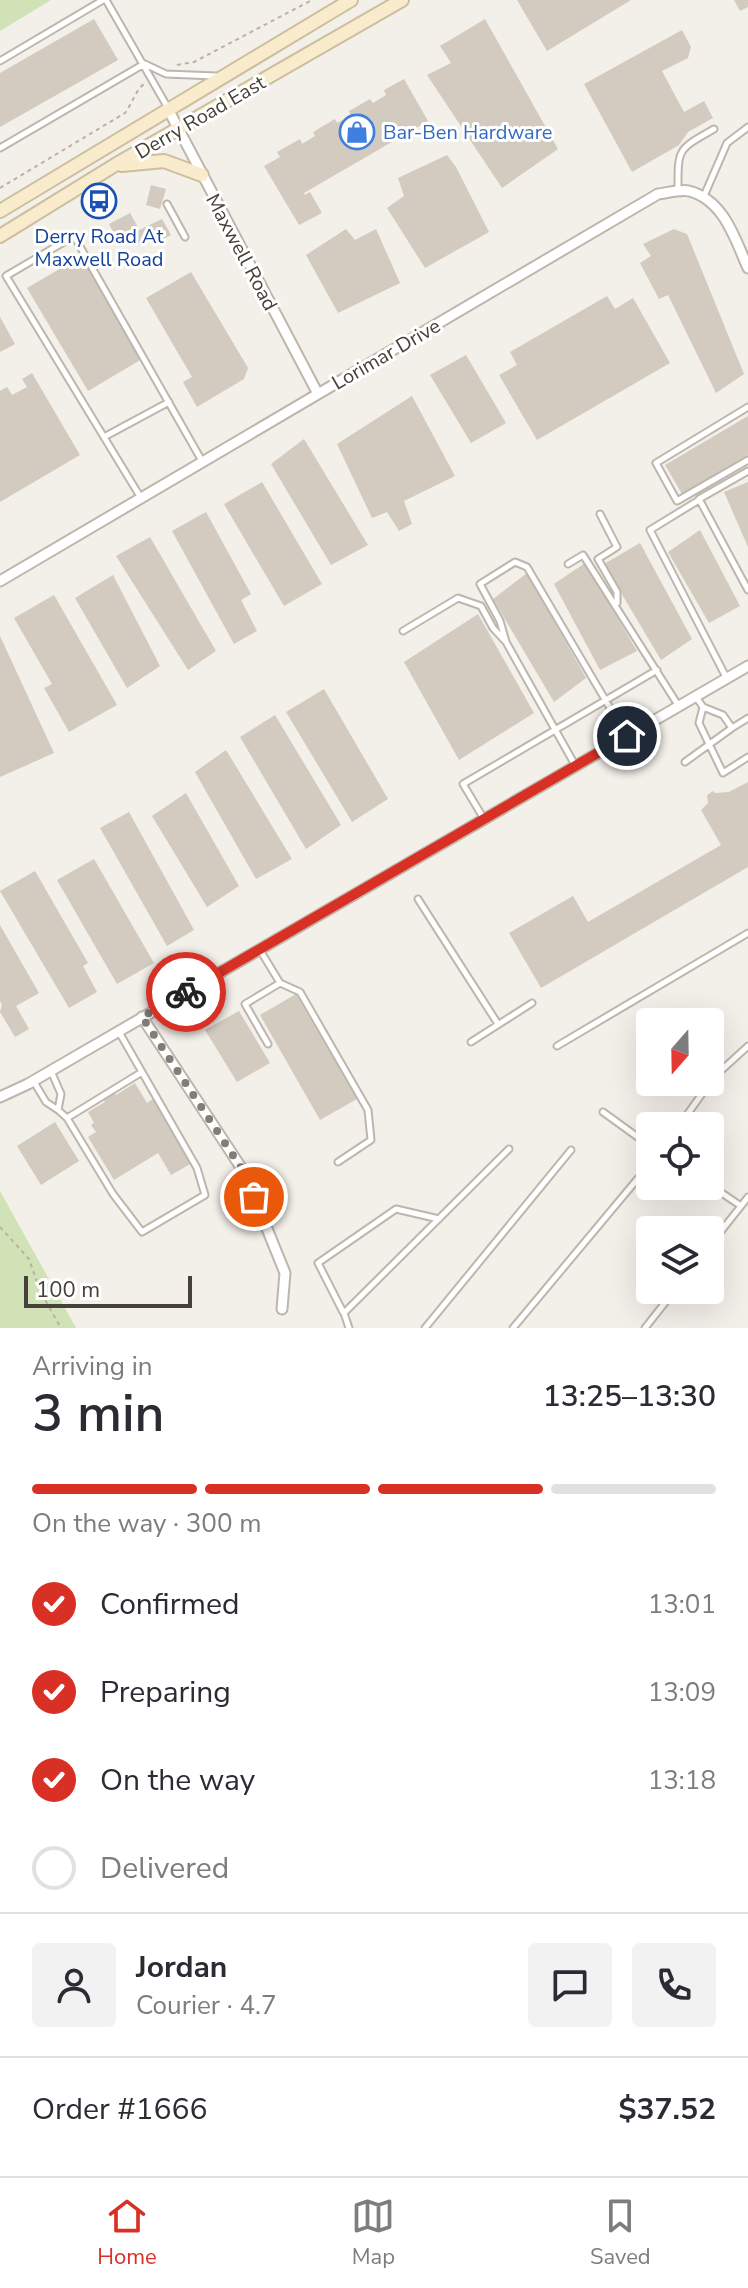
<!DOCTYPE html>
<meta charset="utf-8">
<style>
body{margin:0;font-family:"Nunito Sans",sans-serif;background:#f2f2f3;color:#2b2b33;height:100vh;display:flex;flex-direction:column;font-size:30px;white-space:nowrap}
*{box-sizing:border-box;margin:0}
p{font-size:26px;color:#7c7c81}
.icon{flex:none;width:44px;height:44px;fill:none;stroke:currentColor;stroke-width:2;stroke-linecap:round;stroke-linejoin:round}
.map{position:relative;height:1328px;overflow:hidden}
.side{display:flex;flex-direction:column;background:#fff;flex:1}
.side>*{flex:none}
.needle{width:52px;rotate:200deg}
.fabs{position:absolute;left:636px;top:1008px;display:grid;gap:16px}
.fabs a{display:grid;place-items:center;width:88px;height:88px;border-radius:8px;background:#fff;box-shadow:0 8px 32px #0002;font-size:40px}
.scale{position:absolute;left:24px;bottom:20px;width:168px;box-sizing:border-box;padding-left:8px;border:4px solid #454038;border-top:0;font-size:22px;line-height:28px;white-space:nowrap;color:#454038;-webkit-text-stroke:6px #fff;paint-order:stroke}
.pin{position:absolute;display:grid;place-items:center;width:68px;height:68px;color:#fff;margin:-34px;border:4px solid #fff;border-radius:50%;box-shadow:0 2px 8px #0007}
.courier{position:absolute;display:grid;place-items:center;width:80px;height:80px;margin:-40px;border:6px solid #d93025;border-radius:50%;background:#fff;color:#222;box-shadow:0 2px 10px #0007}
.overview em{font-style:normal;font-weight:600}
.overview div{display:flex;flex-direction:column-reverse}
.overview{display:flex;align-items:center;justify-content:space-between;height:136px;padding:0 32px}
h1{font-size:52px;font-weight:600;line-height:60px}
.bar{display:grid;grid-template-columns:repeat(4,1fr);gap:12px 8px;align-content:center;height:96px;padding:0 32px}
.bar i{height:10px;border-radius:6px;background:#e1e1e2}
.bar .active{background:#d93025}
.bar p{grid-column:span 4}
.line{display:flex;align-items:center;gap:20px;padding:0 32px;border-top:2px solid #e1e1e2}
.line div{flex:1}
.round{display:grid;place-items:center;flex:none;width:84px;height:84px;border-radius:8px;background:#f2f2f3}
ol{padding:0 32px;list-style:none}
li{display:flex;align-items:center;gap:24px;height:88px}
li p{margin-inline-start:auto}
li .icon{padding:8px;border-radius:50%;background:#d93025;color:#fff;stroke-width:4}
li:last-child{color:#7c7c81}
li i{width:44px;height:44px;border:4px solid #e1e1e2;border-radius:50%}
.tabs{display:flex;justify-content:space-around;align-items:center;height:112px;border-top:2px solid #e1e1e2;background:#fff;font-size:22px;color:#7c7c81}
.tabs a{display:grid;justify-items:center;gap:4px}
.tabs .active{color:#d93025}
.map>svg:first-child{display:block}
</style>
<div class="map">
<svg width="748" height="1328" viewBox="0 0 748 1328">
<rect width="100%" height="100%" fill="#f3efe9"/>
<path fill="#d0e2b6" d="M0,0H51L0,31Z
M0,1191L76,1328H0Z"/>
<path fill="#d3cac0" d="M517,0H631L547,51Z
M734,0H748V7L740,11Z
M94,19L118,60L0,127V73Z
M485,19L558,149L502,188L427,75L451,63L440,46Z
M682,30L691,47L688,58L662,71L684,112L704,101L713,118L688,132L679,145L632,172L584,84Z
M404,79L428,121L304,193L305,195L310,192L322,213L299,225L264,166L280,157L277,152L300,139L302,144L315,136L313,132L335,119L337,123L351,116L349,111L370,99L373,103L386,95L384,90Z
M447,155L456,167L489,232L425,268L387,208L404,196L398,178Z
M151,185L166,189L160,209L146,205Z
M130,213L138,227L117,239L109,224Z
M162,219L171,235L153,245L150,240L140,246L133,233Z
M346,229L355,240L376,229L400,283L338,313L306,255Z
M674,229L687,234L744,374L716,393L668,295L659,299L640,263L651,256L643,244Z
M82,256L142,359L88,391L27,288Z
M191,272L248,368L244,379L197,407L183,382L192,377L146,298Z
M607,296L615,309L633,298L670,363L537,440L499,375L517,365L510,352Z
M0,317L15,344L0,352Z
M466,355L506,423L471,443L430,375Z
M32,373L80,455L0,502V391L7,387L12,395L27,387L22,379Z
M412,396L455,476L404,501L412,524L399,531L387,512L372,518L337,444Z
M748,416V455L682,494L665,465Z
M304,439L368,545L331,565L271,464Z
M262,482L322,584L284,606L224,504Z
M748,482V547L724,492Z
M206,512L251,594L241,600L257,631L234,644L172,531Z
M700,530L740,606L709,623L668,552Z
M150,537L216,651L188,670L116,556Z
M640,543L692,639L661,660L604,564Z
M585,563L637,651L600,670L554,584Z
M527,573L586,678L554,702L493,599Z
M113,575L160,666L127,688L75,598Z
M54,595L117,705L69,732L44,688L52,684L14,618Z
M478,614L534,713L459,760L404,662Z
M0,636L54,753L0,777Z
M324,689L388,799L352,822L286,712Z
M275,715L341,825L306,849L240,737Z
M226,750L292,859L256,879L195,772Z
M748,782V867L541,988L509,933L573,896L588,922L721,845L701,810L708,803L707,795L713,791L715,793L729,792Z
M186,793L239,886L207,907L152,816Z
M129,812L194,930L167,946L100,828Z
M94,859L154,963L117,984L57,880Z
M35,871L88,963L83,966L97,992L69,1008L0,891Z
M0,925L39,993L16,1006L29,1029L15,1037L0,1012L2,1005L0,1001Z
M296,994L357,1099L320,1120L260,1015Z
M239,1011L270,1063L237,1082L205,1030Z
M135,1083L147,1103L153,1099L192,1163L171,1175L158,1153L114,1180L88,1137L96,1132L91,1125L94,1123L88,1112L105,1102L103,1099L114,1092L116,1095Z
M55,1122L79,1161L41,1185L17,1146Z"/>
<g fill="none" stroke-linecap="round" stroke-linejoin="round">
<g stroke="#bdb6ac" stroke-width="9">
<path id="lane" d="M106,0L168,108
M0,61L103,0
M145,64L166,74L216,76
M0,148L144,64
M678,191C678,148 677,150 714,129
M704,196L727,143L748,127
M167,204L185,237
M748,407L656,463L677,501L748,460
M104,437L169,402
M748,471L699,499L748,590
M141,498L6,276L74,236L202,461
M699,500L650,530L726,677
M600,514L617,547L598,559L617,592V603
M568,564L583,555L678,705
M403,631L458,598L481,606L493,628L506,642L575,765
M506,642L500,621L480,584L515,562L527,567L626,735
M696,697L703,707L699,723L723,773L748,757
M703,707L723,715L732,728L748,718
M685,762L732,728
M484,819L463,784L657,670
M418,899L498,1024
M260,950L280,983L300,992L368,1110L371,1140L338,1162
M471,1042L532,1003
M268,1044L245,1004L280,983
M557,1046L748,933
M34,1082L46,1102L58,1110L61,1094L51,1071
M58,1110L67,1118L113,1194L142,1232L205,1195L197,1168L119,1032
M603,1112L650,1146
M67,1118L142,1072
M679,1126L714,1077L748,1046
M710,1185L741,1206L748,1197
M710,1245L741,1206
M343,1312L318,1263L396,1209L439,1219
M349,1328L344,1313L509,1149
M425,1328L571,1150
M513,1328L650,1164
M645,1328L675,1290"/>
</g>
<g stroke="#bdb6ac" stroke-width="13">
<path id="street" d="M168,109L318,394
M0,581L658,194C667,193 680,189 689,191C724,200 735,239 748,268
M142,1017L244,1172L285,1273L282,1309
M0,1097L28,1084L748,666"/>
</g>
<g stroke="#cdbf9d" stroke-width="16">
<path id="secondary" d="M122,165L164,161L202,175
M0,211L351,0
M0,236L115,165L402,0"/>
</g>
<path stroke="#bdb19f" stroke-width="2" stroke-dasharray="4 4" stroke-linecap="butt" d="M177,65L194,62L312,0
M0,188L125,113C132,104 135,91 144,84
M0,1227L29,1259L40,1291L61,1328"/>
<use href="#lane" stroke="#fff" stroke-width="5"/>
<use href="#street" stroke="#fff" stroke-width="9"/>
<use href="#secondary" stroke="#f9eccd" stroke-width="12"/>
</g>
<g fill="none" stroke-linecap="round" stroke-linejoin="round">
<path stroke="#827d76" stroke-width="8" stroke-dasharray="0 14.4" d="M186,992L142,1017L244,1172L254,1197"/>
<path stroke="#d93025" stroke-width="10" d="M186,992L627,736"/>
</g>
<defs>
<g id="shop-ring" transform="scale(1.8)"><circle r="9.5" fill="#fff" stroke="#3f7fe0" stroke-width="1.5"/><path d="M-5-2.5h2.3a2.7 3.5 0 0 1 5.4 0H5L5.5 6h-11ZM-1.5-2.5h3a1.5 2.3 0 0 0-3 0Z" fill="#3f7fe0"/></g>
<g id="bus-ring" transform="scale(1.8)"><circle r="9.5" fill="#fff" stroke="#1a4fb4" stroke-width="1.5"/><path d="M-5-6H5V4H4V6H2V4H-2V6H-4V4H-5ZM-3.5-4V0h7V-4ZM-3.5 1.2v1.5H-2V1.2ZM2 1.2v1.5H3.5V1.2Z" fill="#1a4fb4"/></g>
</defs>
<g fill-rule="evenodd">
<use href="#shop-ring" x="357" y="132"/>
<use href="#bus-ring" x="99" y="201"/>
</g>
<g text-anchor="middle" stroke-width="6" stroke-linejoin="round" paint-order="stroke">
<g font-size="20" fill="#454038" stroke="#fff">
<text transform="translate(200 117) rotate(-30)" y="7">Derry Road East</text>
<text transform="translate(242 252) rotate(62)" y="7">Maxwell Road</text>
<text transform="translate(386 354) rotate(-30)" y="7">Lorimar Drive</text>
</g>
<g font-size="20" fill="#366cbe" stroke="#fff" text-anchor="start">
<text x="383" y="139">Bar-Ben Hardware</text>
</g>
<g font-size="20" fill="#164399" stroke="#fff">
<text x="99" y="243">Derry Road At<tspan x="99" dy="23">Maxwell Road</tspan></text>
</g>
</g>
</svg>
<div class="fabs">
<a><svg class="needle" viewBox="-14 -14 28 28"><path d="M0-13l5 13h-10z" fill="#e53935"/><path d="M0 13l5-13h-10z" fill="#7c7c81"/></svg></a>
<a><svg class="icon" aria-label="locate" viewBox="0 0 24 24"><circle cx="12" cy="12" r="6"/><path d="M12 2v4M12 18v4M2 12h4M18 12h4"/></svg></a>
<a><svg class="icon" aria-label="layers" viewBox="0 0 24 24"><path d="M12 4l9 5-9 5-9-5zM3 14l9 5 9-5"/></svg></a>
</div>
<div class="scale">100 m</div>
<div class="pin" style="left:254px;top:1197px;background:#ea580c"><svg class="icon" aria-label="bag" viewBox="0 0 24 24"><path d="M5 8h14l-1 12H6zM9 8a3 3 0 0 1 6 0"/></svg></div>
<div class="pin" style="left:627px;top:736px;background:#1f2937"><svg class="icon" aria-label="home" viewBox="0 0 24 24"><path d="M3 11l9-7 9 7M6 9v11h12V9"/></svg></div>
<div class="courier" style="left:186px;top:992px"><svg class="icon" aria-label="bike" viewBox="0 0 24 24"><circle cx="6" cy="16" r="4"/><circle cx="18" cy="16" r="4"/><path d="M6 16l4-8h5l3 8M10 8l3 8H6M13 5h3"/></svg></div>
</div>
<section class="side">
<div class="overview"><div><h1>3 min</h1><p>Arriving in</p></div><em>13:25–13:30</em></div>
<div class="bar"><i class="active"></i><i class="active"></i><i class="active"></i><i></i><p>On the way · 300 m</p></div>
<ol>
<li><svg class="icon" aria-label="check" viewBox="0 0 24 24"><path d="M5 12l5 5 9-10"/></svg>Confirmed<p>13:01</p></li>
<li><svg class="icon" aria-label="check" viewBox="0 0 24 24"><path d="M5 12l5 5 9-10"/></svg>Preparing<p>13:09</p></li>
<li><svg class="icon" aria-label="check" viewBox="0 0 24 24"><path d="M5 12l5 5 9-10"/></svg>On the way<p>13:18</p></li>
<li><i></i>Delivered</li>
</ol>
<div class="line" style="height:144px"><a class="round"><svg class="icon" aria-label="person" viewBox="0 0 24 24"><circle cx="12" cy="8" r="4"/><path d="M4 21q1-7 8-7t8 7"/></svg></a><div><b>Jordan</b><p>Courier · 4.7</p></div><a class="round"><svg class="icon" aria-label="chat" viewBox="0 0 24 24"><path d="M4 5h16v11H9l-5 4z"/></svg></a><a class="round"><svg class="icon" aria-label="phone" viewBox="0 0 24 24"><path d="M5 4h4l2 5-3 2q2 4 5 5l2-3 5 2v4C11 20 4 13 5 4z"/></svg></a></div>
<div class="line" style="height:104px"><div>Order #1666</div><b>$37.52</b></div>
</section>
<nav class="tabs">
<a class="active"><svg class="icon" aria-label="home" viewBox="0 0 24 24"><path d="M3 11l9-7 9 7M6 9v11h12V9"/></svg>Home</a>
<a><svg class="icon" aria-label="map" viewBox="0 0 24 24"><path d="M3 6l6-2 6 2 6-2v14l-6 2-6-2-6 2zM9 4v14M15 6v14"/></svg>Map</a>
<a><svg class="icon" aria-label="saved" viewBox="0 0 24 24"><path d="M7 4h10v16l-5-4-5 4z"/></svg>Saved</a>
</nav>
